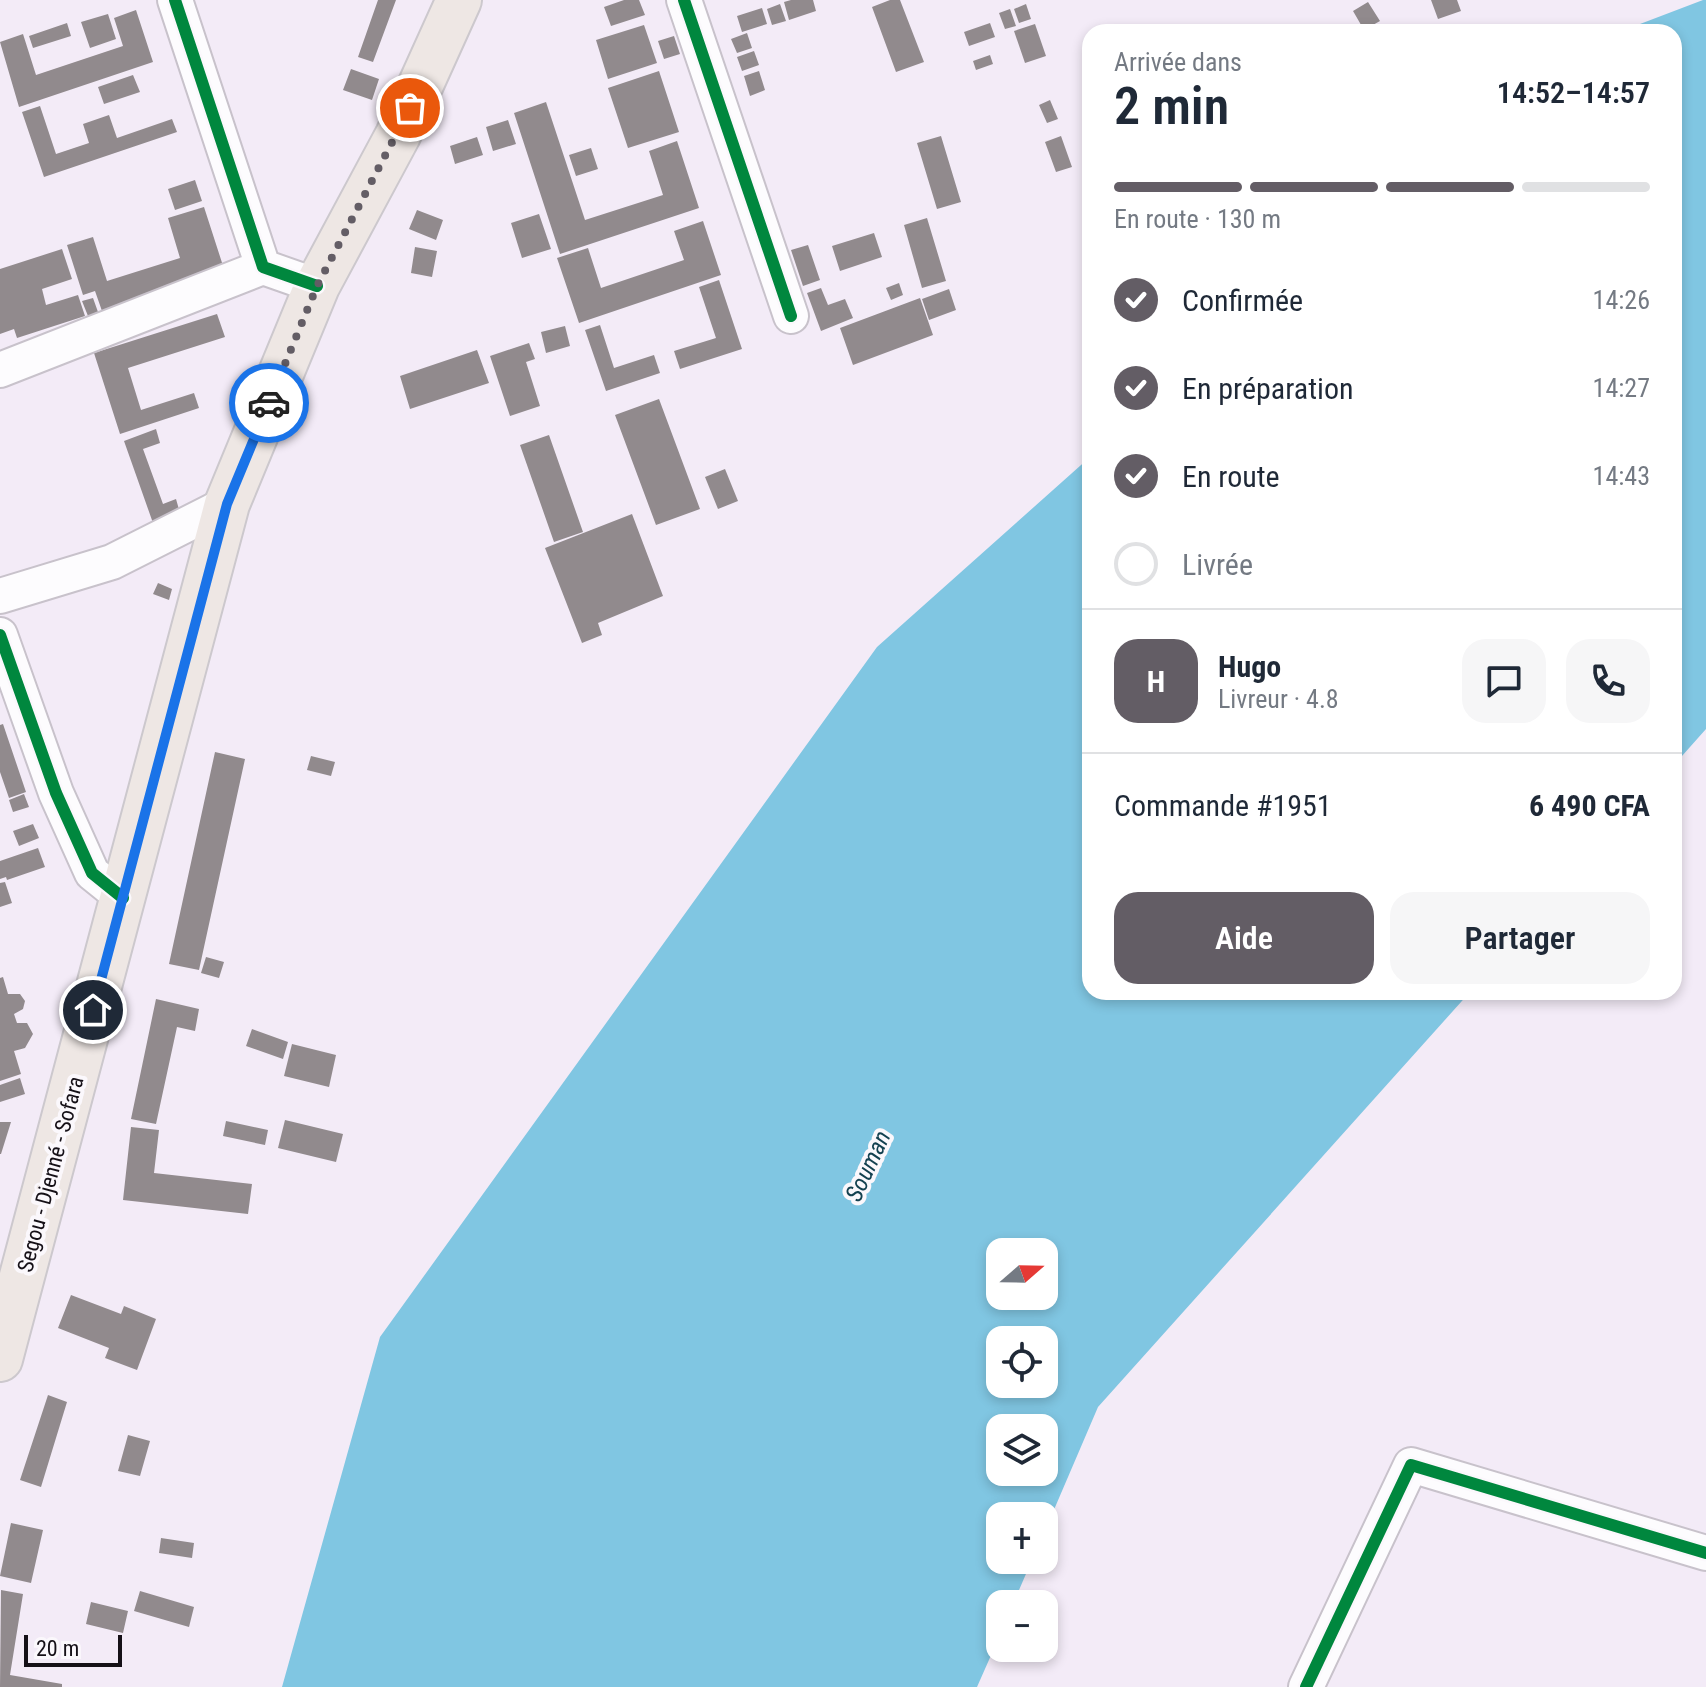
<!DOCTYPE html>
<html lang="fr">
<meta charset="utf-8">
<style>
body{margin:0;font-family:"Roboto Condensed",sans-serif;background:#f6f6f7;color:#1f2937;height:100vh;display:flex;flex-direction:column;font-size:30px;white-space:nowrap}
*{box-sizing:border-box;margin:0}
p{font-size:26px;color:#747a83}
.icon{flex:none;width:44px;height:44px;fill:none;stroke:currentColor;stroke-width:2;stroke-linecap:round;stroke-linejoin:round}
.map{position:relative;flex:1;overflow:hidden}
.side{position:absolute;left:1082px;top:24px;width:600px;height:976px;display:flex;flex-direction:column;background:#fff;border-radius:24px;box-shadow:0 4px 12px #0003}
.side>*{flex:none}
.needle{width:52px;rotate:70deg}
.controls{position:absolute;left:986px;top:1238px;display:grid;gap:16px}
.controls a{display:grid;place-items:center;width:72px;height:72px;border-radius:16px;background:#fff;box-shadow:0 4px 12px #0003;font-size:40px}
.scale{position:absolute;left:24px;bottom:20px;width:98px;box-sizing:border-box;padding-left:8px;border:4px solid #151017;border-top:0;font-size:22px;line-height:28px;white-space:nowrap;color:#151017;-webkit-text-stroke:6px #fbf8fc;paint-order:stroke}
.pin{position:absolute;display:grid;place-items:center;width:68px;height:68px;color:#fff;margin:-34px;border:4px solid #fff;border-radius:50%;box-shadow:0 2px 8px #0007}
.courier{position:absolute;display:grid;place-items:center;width:80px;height:80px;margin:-40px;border:6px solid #1a73e8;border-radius:50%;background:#fff;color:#222;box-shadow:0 2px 10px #0007}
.overview em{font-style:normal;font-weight:600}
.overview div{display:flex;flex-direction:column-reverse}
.overview{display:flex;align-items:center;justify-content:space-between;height:136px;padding:0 32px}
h1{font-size:52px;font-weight:600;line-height:60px}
.bar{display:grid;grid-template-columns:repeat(4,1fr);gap:12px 8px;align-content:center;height:96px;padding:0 32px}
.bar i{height:10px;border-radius:6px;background:#e0e1e3}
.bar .current{background:#635d65}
.bar p{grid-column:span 4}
.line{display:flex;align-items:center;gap:20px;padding:0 32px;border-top:2px solid #e0e1e3}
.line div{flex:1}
.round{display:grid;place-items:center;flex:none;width:84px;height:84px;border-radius:24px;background:#f6f6f7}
ol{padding:0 32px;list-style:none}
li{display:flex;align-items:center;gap:24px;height:88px}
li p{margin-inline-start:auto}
li .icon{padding:8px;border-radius:50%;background:#635d65;color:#fff;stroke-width:4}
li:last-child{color:#747a83}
li i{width:44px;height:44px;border:4px solid #e0e1e3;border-radius:50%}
.button{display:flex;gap:16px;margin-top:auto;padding:16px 32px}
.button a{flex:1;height:92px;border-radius:24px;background:#635d65;color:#fff;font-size:32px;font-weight:600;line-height:92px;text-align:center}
.button a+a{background:#f6f6f7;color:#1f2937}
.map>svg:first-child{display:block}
</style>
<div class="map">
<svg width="1706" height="1687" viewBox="0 0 1706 1687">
<rect width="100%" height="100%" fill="#f3ebf7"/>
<path fill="#80c6e2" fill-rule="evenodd" d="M1703,0H1706V729L1674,765V32H1619Z
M1090,457V992H1470L1098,1407L1044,1533V1516H1000V1560H1032L1013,1604H1000V1635L977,1687H282L380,1337L877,647ZM1000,1252H1044V1296H1000ZM1000,1340H1044V1384H1000ZM1000,1428H1044V1472H1000Z"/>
<path fill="#918a8d" d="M378,0H396L373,62L358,57Z
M624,0H639L645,15L611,26L604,7Z
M791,0H813L816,11L789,20L784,2Z
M890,0H900L924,62L896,72L872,7Z
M1431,0H1457L1461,11L1438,19Z
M1368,2L1380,21L1364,30L1353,11Z
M780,4L786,21L772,25L767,9Z
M1026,4L1031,19L1019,23L1014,9Z
M762,8L767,24L742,32L737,16Z
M1010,9L1016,26L1005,29L999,13Z
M136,10L153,62L19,107L0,42L23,34L36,75L123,46L114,18Z
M108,14L116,39L90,48L81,22Z
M67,23L71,36L33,48L29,36Z
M990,23L995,37L969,46L964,32Z
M1035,24L1046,56L1025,63L1014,31Z
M644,25L657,63L608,79L596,40Z
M747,33L752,48L737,53L731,39Z
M674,36L680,54L664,59L658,41Z
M754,51L759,65L742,71L737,57Z
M990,55L993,64L976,70L973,61Z
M351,69L379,79L372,100L343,90Z
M659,71L679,132L628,148L608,88Z
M759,71L765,90L750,96L744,76Z
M133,75L140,92L104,104L98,87Z
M1050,100L1058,119L1047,123L1039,105Z
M546,102L585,220L663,195L649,151L677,141L699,208L560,254L514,113Z
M40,106L56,154L89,143L83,124L109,115L117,138L172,119L177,132L44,177L22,112Z
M508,120L516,144L493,151L486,127Z
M941,136L961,202L937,209L917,143Z
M1061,136L1072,167L1056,172L1045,142Z
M477,137L483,155L455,164L450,146Z
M591,148L598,169L576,176L569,155Z
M195,180L202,201L175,210L168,189Z
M204,207L225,272L102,311L95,291L83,295L67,245L93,237L107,281L180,258L168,218Z
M417,210L443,220L436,240L409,229Z
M539,214L551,249L522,258L511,223Z
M927,218L946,281L922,288L904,225Z
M703,221L721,275L579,323L557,258L588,248L601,288L684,260L674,231Z
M874,233L882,257L840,271L832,246Z
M808,245L820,280L803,286L791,250Z
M415,247L437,251L432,277L411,273Z
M62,249L72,279L42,289L46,305L78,295L85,316L17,338L14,329L0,334V269Z
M719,280L742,349L680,369L674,351L716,338L699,287Z
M899,283L903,295L891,300L886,288Z
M821,288L828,305L845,299L853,318L821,331L807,293Z
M949,289L956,310L929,320L922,299Z
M93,298L98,312L88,316L82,301Z
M920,298L933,335L853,365L840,328Z
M217,314L225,337L128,368L141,410L194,393L199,408L120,434L94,353Z
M600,325L614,368L654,355L660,373L606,391L585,330Z
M565,326L570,346L546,353L541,332Z
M529,343L535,359L526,362L540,406L510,416L490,356Z
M477,350L489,383L410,409L400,376Z
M659,399L700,509L656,525L615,415Z
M156,429L160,443L143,449L163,504L176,499L180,513L153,523L124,441Z
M549,435L583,532L554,542L520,445Z
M725,469L738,501L718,509L705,477Z
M632,514L663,596L598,623L602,635L582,643L545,548Z
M158,583L172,589L169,600L153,594Z
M3,724L26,792L9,798L0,772V725Z
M215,752L245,759L199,970L169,964Z
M311,756L335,762L331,776L307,770Z
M24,794L29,807L13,812L9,800Z
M33,824L39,838L19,846L13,831Z
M38,848L45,867L7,880L6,877L0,879V861Z
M5,882L12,903L0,907V883Z
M206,957L224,962L219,978L201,973Z
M3,977L8,994H20L25,1001L23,1009L14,1014L17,1023H27L33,1034L25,1048L14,1051L21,1074L0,1081V978Z
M156,999L199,1009L195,1031L177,1027L156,1124L131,1119Z
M252,1029L288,1042L283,1059L246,1046Z
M292,1044L336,1055L329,1087L284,1076Z
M20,1078L25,1094L0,1102V1085Z
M285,1120L343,1134L336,1162L278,1148Z
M226,1121L268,1130L265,1145L223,1136Z
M0,1122H11L1,1154H0Z
M131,1127L159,1130L154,1173L252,1184L248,1214L123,1200Z
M71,1295L121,1314L124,1306L156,1319L137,1370L105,1358L109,1348L58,1328Z
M48,1395L67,1402L41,1487L20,1480Z
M128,1435L150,1441L140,1476L118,1471Z
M11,1523L43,1530L31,1583L0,1576Z
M161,1538L194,1543L192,1558L159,1553Z
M1,1590L23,1594L10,1675L62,1684V1687H0Z
M140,1591L194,1607L189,1627L134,1611Z
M91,1602L128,1611L123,1633L86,1624Z"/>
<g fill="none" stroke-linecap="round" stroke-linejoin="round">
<g stroke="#c8c2cb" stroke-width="38">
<path id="street" d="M175,0L263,267L317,286
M684,0L791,316
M0,370L263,267
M0,596L112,562L227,504
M0,635L56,793L92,873L123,898
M1306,1687L1411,1465L1706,1553"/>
</g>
<g stroke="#ccc8cd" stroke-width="48">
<path id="primary" d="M0,1359L227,504L317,286L398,135L459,0"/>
</g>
<use href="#street" stroke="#fdfcfe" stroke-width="34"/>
<use href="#primary" stroke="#eee7e4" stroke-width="44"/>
<g stroke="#fbf8fc" stroke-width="17">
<path id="cycleway" d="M175,0L263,267L317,286
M684,0L791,316
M0,635L56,793L92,873L123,898
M1306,1687L1411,1465L1706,1553"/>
</g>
<use href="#cycleway" stroke="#00873e" stroke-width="12"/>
</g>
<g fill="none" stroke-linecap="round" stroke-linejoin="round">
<path stroke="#635d65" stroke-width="8" stroke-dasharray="0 14.4" d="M269,403L317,286L410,108"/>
<path stroke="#1a73e8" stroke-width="10" d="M93,1010L227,504L269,403"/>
</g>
<g text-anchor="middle" stroke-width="8" stroke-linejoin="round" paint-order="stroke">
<g font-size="22" fill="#151017" stroke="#fbf8fc">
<text transform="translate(50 1174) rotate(-75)" y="8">Segou - Djenné - Sofara</text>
</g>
<g font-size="24" font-style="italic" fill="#144150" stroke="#fbf8fc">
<text transform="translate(868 1166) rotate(-65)" y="8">Souman</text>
</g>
</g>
</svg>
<div class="controls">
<a><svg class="needle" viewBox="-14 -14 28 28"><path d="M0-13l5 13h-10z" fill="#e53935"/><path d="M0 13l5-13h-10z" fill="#747a83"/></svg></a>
<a><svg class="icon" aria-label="locate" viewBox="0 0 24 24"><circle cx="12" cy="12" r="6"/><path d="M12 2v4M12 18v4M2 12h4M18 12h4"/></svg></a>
<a><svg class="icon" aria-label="layers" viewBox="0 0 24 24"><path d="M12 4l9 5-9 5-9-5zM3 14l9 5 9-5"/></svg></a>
<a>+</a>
<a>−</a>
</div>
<div class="scale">20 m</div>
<div class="pin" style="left:410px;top:108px;background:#ea580c"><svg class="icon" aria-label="bag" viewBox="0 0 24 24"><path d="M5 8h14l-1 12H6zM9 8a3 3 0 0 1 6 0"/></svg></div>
<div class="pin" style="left:93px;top:1010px;background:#1f2937"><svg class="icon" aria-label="home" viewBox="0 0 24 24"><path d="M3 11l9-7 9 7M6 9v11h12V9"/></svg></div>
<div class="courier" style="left:269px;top:403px"><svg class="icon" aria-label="car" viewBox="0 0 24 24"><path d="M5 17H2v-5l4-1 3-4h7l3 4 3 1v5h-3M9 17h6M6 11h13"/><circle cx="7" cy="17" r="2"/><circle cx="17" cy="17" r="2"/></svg></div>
<section class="side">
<div class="overview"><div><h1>2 min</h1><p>Arrivée dans</p></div><em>14:52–14:57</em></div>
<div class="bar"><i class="current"></i><i class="current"></i><i class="current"></i><i></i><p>En route · 130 m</p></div>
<ol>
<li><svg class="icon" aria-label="check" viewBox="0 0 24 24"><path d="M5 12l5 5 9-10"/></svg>Confirmée<p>14:26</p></li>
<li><svg class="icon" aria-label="check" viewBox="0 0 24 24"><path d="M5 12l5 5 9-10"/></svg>En préparation<p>14:27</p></li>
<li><svg class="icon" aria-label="check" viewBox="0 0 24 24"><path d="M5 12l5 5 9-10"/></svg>En route<p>14:43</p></li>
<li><i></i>Livrée</li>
</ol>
<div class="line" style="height:144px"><b class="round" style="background:#635d65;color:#fff">H</b><div><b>Hugo</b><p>Livreur · 4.8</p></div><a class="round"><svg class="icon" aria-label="chat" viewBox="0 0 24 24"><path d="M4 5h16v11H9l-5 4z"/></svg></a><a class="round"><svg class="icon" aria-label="phone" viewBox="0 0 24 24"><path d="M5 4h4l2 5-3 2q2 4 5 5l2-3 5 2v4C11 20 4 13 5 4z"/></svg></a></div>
<div class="line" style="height:104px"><div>Commande #1951</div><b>6 490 CFA</b></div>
<div class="button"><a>Aide</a><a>Partager</a></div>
</section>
</div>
